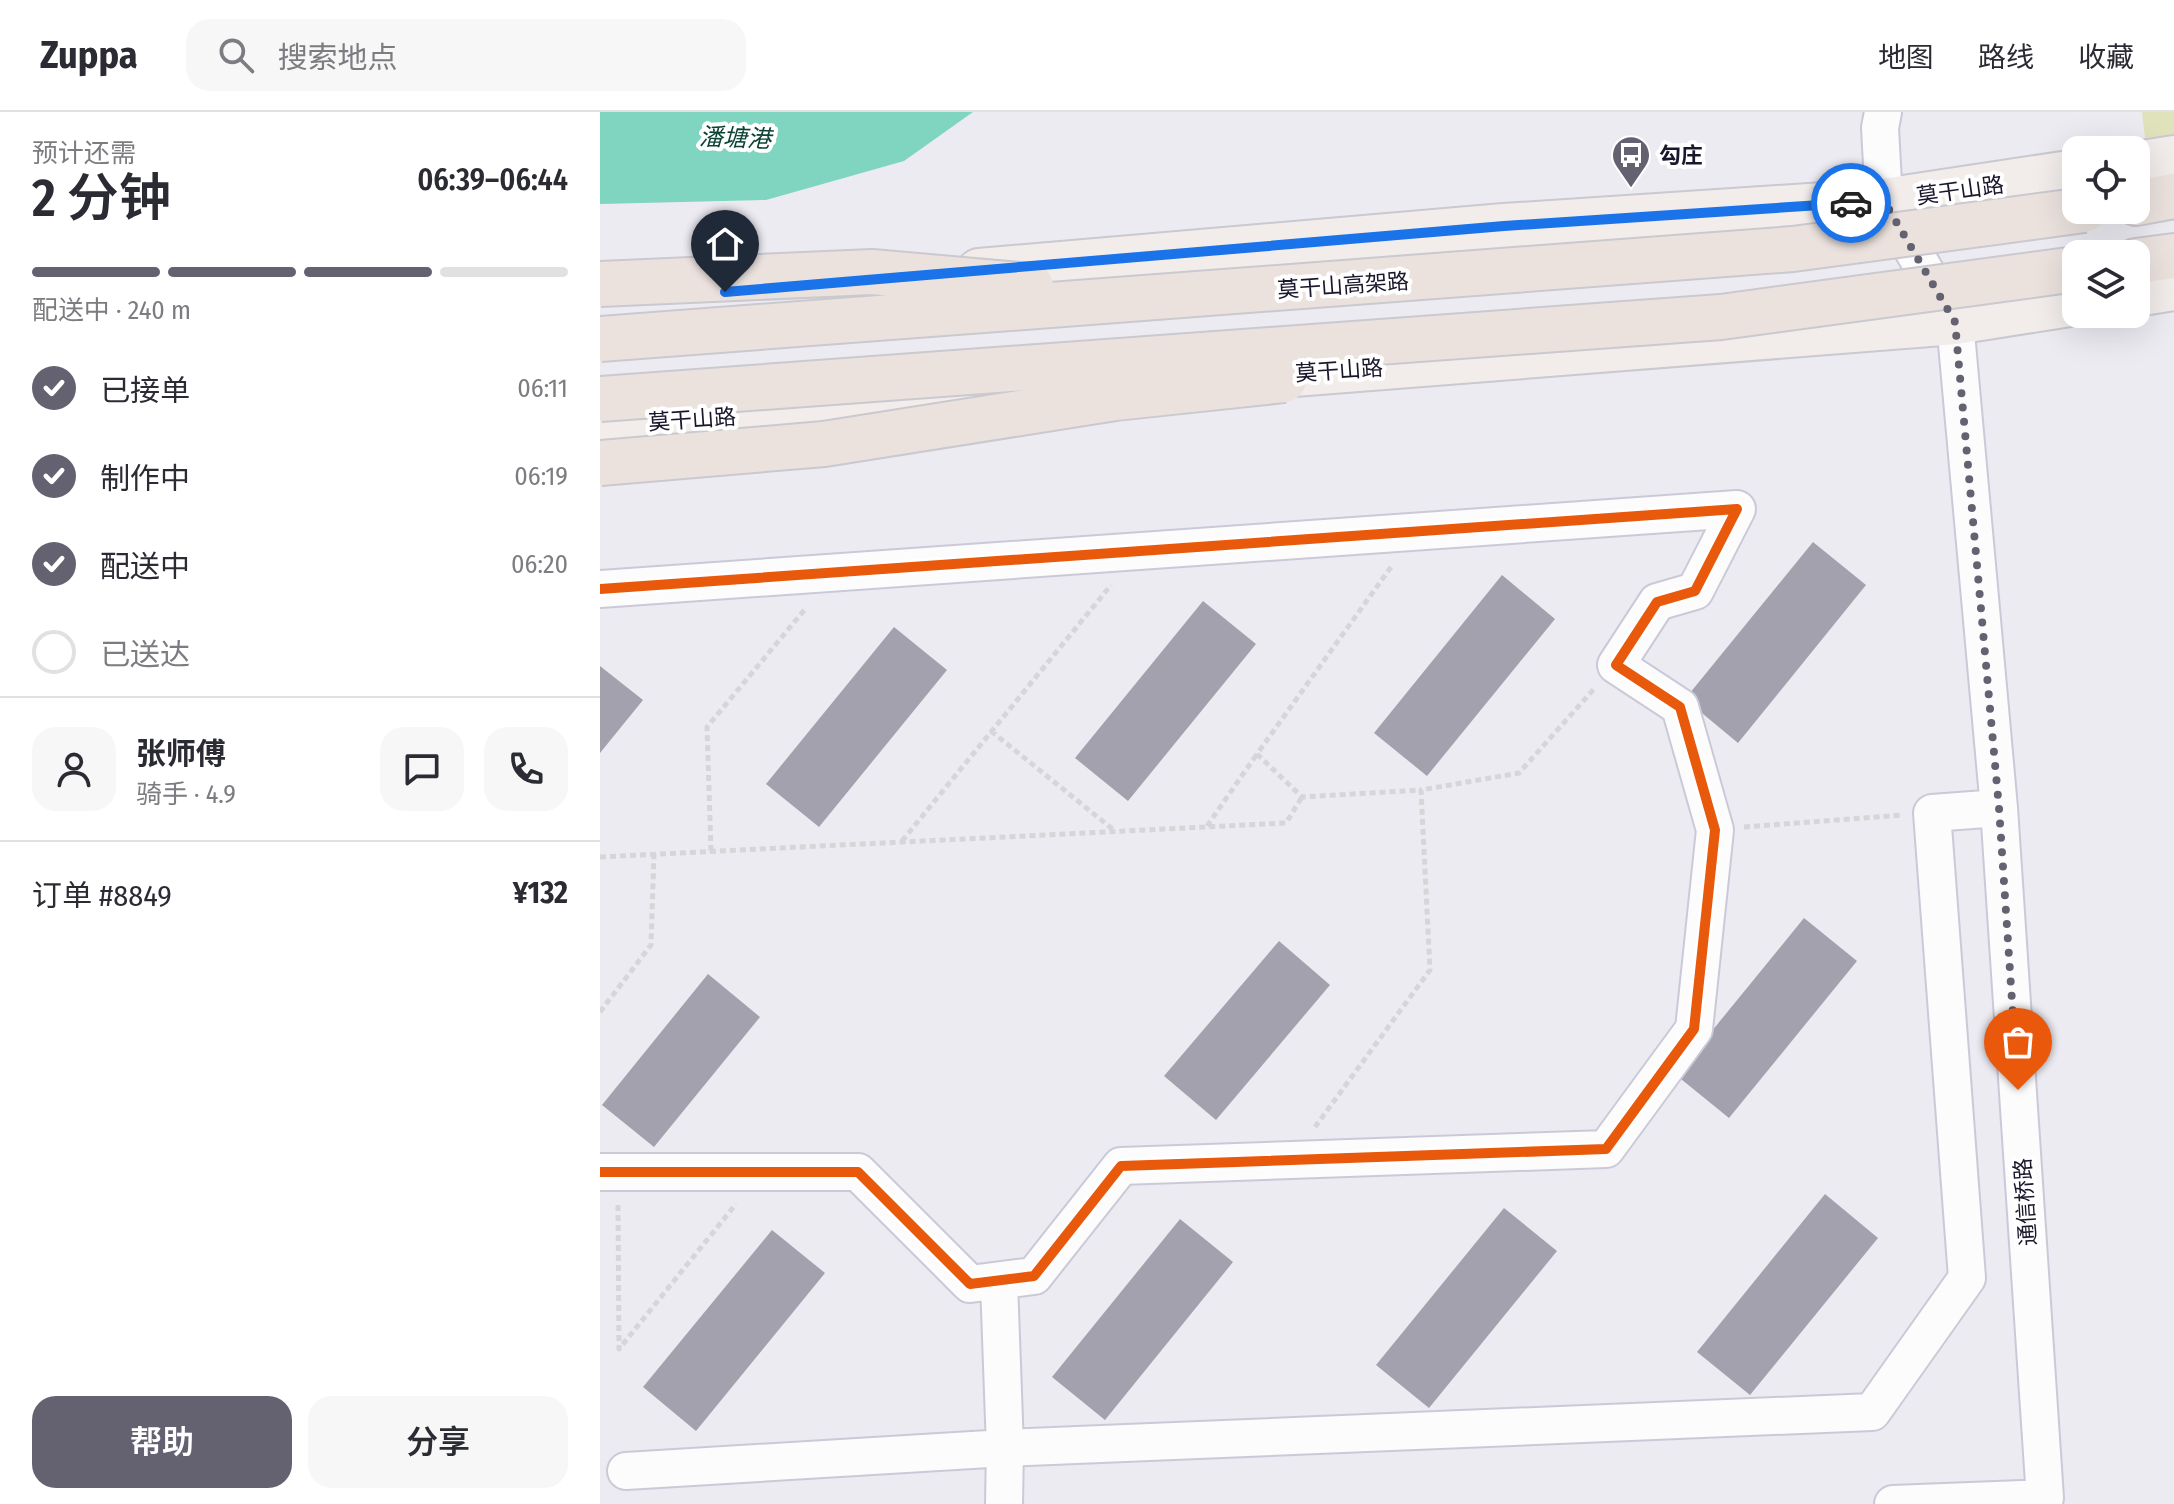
<!DOCTYPE html>
<html lang="zh">
<meta charset="utf-8">
<style>
body{margin:0;font-family:"Fira Sans Condensed","Noto Sans SC",sans-serif;background:#f7f7f7;color:#2b2b33;height:100vh;display:flex;flex-direction:column;font-size:30px;white-space:nowrap}
*{box-sizing:border-box;margin:0}
p{font-size:26px;color:#7c7c81}
.icon{flex:none;width:44px;height:44px;fill:none;stroke:currentColor;stroke-width:2;stroke-linecap:round;stroke-linejoin:round}
.map{position:relative;flex:1;overflow:hidden}
.drawer{display:flex;flex-direction:column;background:#fff;width:600px}
.drawer>*{flex:none}
.buttons{position:absolute;left:1462px;top:24px;display:grid;gap:16px}
.buttons a{display:grid;place-items:center;width:88px;height:88px;border-radius:16px;background:#fff;box-shadow:0 8px 32px #0002;font-size:40px}
.pin{position:absolute;display:grid;place-items:center;width:68px;height:68px;color:#fff;margin:-82px -34px;border-radius:50% 50% 50% 0;rotate:-45deg;box-shadow:0 0 8px #0007}
.pin .icon{rotate:45deg}
.courier{position:absolute;display:grid;place-items:center;width:80px;height:80px;margin:-40px;border:6px solid #1a73e8;border-radius:50%;background:#fff;color:#222;box-shadow:0 2px 10px #0007}
.headline em{font-style:normal;font-weight:600}
.headline div{display:flex;flex-direction:column-reverse}
.headline{display:flex;align-items:center;justify-content:space-between;height:136px;padding:0 32px}
h1{font-size:52px;font-weight:600;line-height:60px}
.bar{display:grid;grid-template-columns:repeat(4,1fr);gap:12px 8px;align-content:center;height:96px;padding:0 32px}
.bar i{height:10px;border-radius:6px;background:#e1e1e2}
.bar .selected{background:#646171}
.bar p{grid-column:span 4}
.line{display:flex;align-items:center;gap:20px;padding:0 32px;border-top:2px solid #e1e1e2}
.line div{flex:1}
.round{display:grid;place-items:center;flex:none;width:84px;height:84px;border-radius:24px;background:#f7f7f7}
ol{padding:0 32px;list-style:none}
li{display:flex;align-items:center;gap:24px;height:88px}
li p{margin-inline-start:auto}
li .icon{padding:8px;border-radius:50%;background:#646171;color:#fff;stroke-width:4}
li:last-child{color:#7c7c81}
li i{width:44px;height:44px;border:4px solid #e1e1e2;border-radius:50%}
.cta{display:flex;gap:16px;margin-top:auto;padding:16px 32px}
.cta a{flex:1;height:92px;border-radius:24px;background:#646171;color:#fff;font-size:32px;font-weight:600;line-height:92px;text-align:center}
.cta a+a{background:#f7f7f7;color:#2b2b33}
header{display:flex;align-items:center;gap:48px;box-sizing:border-box;height:112px;padding:0 40px;background:#fff;border-bottom:2px solid #e1e1e2}
header strong{font-size:38px}
nav{display:flex;gap:44px;margin-inline-start:auto;font-size:28px}
.search{width:560px;height:72px;background:#f7f7f7;display:flex;align-items:center;gap:20px;box-sizing:border-box;padding:0 28px;border-radius:24px;color:#7c7c81;font-size:30px}
main{display:flex;flex:1;min-height:0}
.map>svg:first-child{display:block}
</style>
<header>
<strong>Zuppa</strong>
<div class="search"><svg class="icon" aria-label="search" viewBox="0 0 24 24"><circle cx="10" cy="10" r="6"/><path d="M15 15l6 6"/></svg>搜索地点</div>
<nav><a>地图</a><a>路线</a><a>收藏</a></nav>
</header>
<main>
<section class="drawer">
<div class="headline"><div><h1>2 分钟</h1><p>预计还需</p></div><em>06:39–06:44</em></div>
<div class="bar"><i class="selected"></i><i class="selected"></i><i class="selected"></i><i></i><p>配送中 · 240 m</p></div>
<ol>
<li><svg class="icon" aria-label="check" viewBox="0 0 24 24"><path d="M5 12l5 5 9-10"/></svg>已接单<p>06:11</p></li>
<li><svg class="icon" aria-label="check" viewBox="0 0 24 24"><path d="M5 12l5 5 9-10"/></svg>制作中<p>06:19</p></li>
<li><svg class="icon" aria-label="check" viewBox="0 0 24 24"><path d="M5 12l5 5 9-10"/></svg>配送中<p>06:20</p></li>
<li><i></i>已送达</li>
</ol>
<div class="line" style="height:144px"><a class="round"><svg class="icon" aria-label="person" viewBox="0 0 24 24"><circle cx="12" cy="8" r="4"/><path d="M4 21q1-7 8-7t8 7"/></svg></a><div><b>张师傅</b><p>骑手 · 4.9</p></div><a class="round"><svg class="icon" aria-label="chat" viewBox="0 0 24 24"><path d="M4 5h16v11H9l-5 4z"/></svg></a><a class="round"><svg class="icon" aria-label="phone" viewBox="0 0 24 24"><path d="M5 4h4l2 5-3 2q2 4 5 5l2-3 5 2v4C11 20 4 13 5 4z"/></svg></a></div>
<div class="line" style="height:104px"><div>订单 #8849</div><b>¥132</b></div>
<div class="cta"><a>帮助</a><a>分享</a></div>
</section>
<div class="map">
<svg width="1574" height="1392" viewBox="0 0 1574 1392">
<rect width="100%" height="100%" fill="#ecebf2"/>
<path fill="#dfe2ba" d="M1542,0H1574V22L1545,26Z"/>
<path fill="#7fd5bf" d="M0,0H373L304,49L166,88L0,92Z"/>
<path fill="#a3a1ae" d="M1213,430L1266,473L1138,631L1085,587Z
M902,463L955,507L827,664L774,621Z
M603,489L656,532L528,689L475,646Z
M294,515L347,558L219,715L166,672Z
M0,554L43,588L0,641Z
M1204,806L1257,849L1129,1006L1076,963Z
M679,829L730,873L616,1008L564,964Z
M108,862L160,905L54,1035L2,993Z
M1225,1082L1278,1126L1150,1283L1097,1240Z
M904,1096L957,1139L829,1296L776,1253Z
M580,1107L633,1150L505,1308L452,1265Z
M172,1118L225,1161L96,1319L43,1275Z"/>
<g fill="none" stroke-linecap="round" stroke-linejoin="round">
<g stroke="#cbc9d7" stroke-width="40">
<path id="minor" d="M1283,0L1280,16L1284,89L1355,210L1399,696L1445,1386L1293,1392
M0,477L1137,397L1095,479L1057,490L1016,553L1080,595L1115,718L1094,917L1006,1037L521,1054L434,1164L370,1172L258,1060H0
M399,1170L405,1336L1272,1300L1367,1166L1332,701L1399,696
M26,1359L405,1336L404,1392"/>
</g>
<g stroke="#cac9d0" stroke-width="48">
<path id="major" d="M1536,52L1574,46
M379,159L904,114L1284,89L1476,60
M1536,182L1574,176
M645,266L1355,210L1476,191
M0,314L436,281"/>
</g>
<g stroke="#cac9d0" stroke-width="48">
<path id="highway" d="M1536,91L1574,84
M1536,149L1574,144"/>
</g>
<path stroke="#d6d6d8" stroke-width="5" stroke-dasharray="6 4" stroke-linecap="butt" d="M791,455L657,642L702,685L821,678
M391,619L515,719
M607,714L657,642
M1144,715L1302,703
M302,729L511,473
M111,739L107,615L206,496
M0,745L686,711L702,685
M0,900L51,833L54,742
M715,1015L830,858L821,678L919,661L994,577
M18,1093L19,1237L136,1092"/>
<use href="#minor" stroke="#fcfcfd" stroke-width="36"/>
<use href="#major" stroke="#f2edea" stroke-width="44"/>
<use href="#highway" stroke="#ebe2de" stroke-width="44"/>
<g stroke="#cac9d0" stroke-width="48" stroke-linecap="butt">
<path id="highway-bridge" d="M0,172L272,160L431,174
M0,227L1193,137L1484,98
M0,287L1121,205L1476,157
M0,351L224,332L515,286L684,268"/>
</g>
<use href="#highway-bridge" stroke="#ebe2de" stroke-width="44"/>
<g stroke="#fff" stroke-width="15">
<path id="cycleway" d="M0,477L1137,397L1095,479L1057,490L1016,553L1080,595L1115,718L1094,917L1006,1037L521,1054L434,1164L370,1172L258,1060H0"/>
</g>
<use href="#cycleway" stroke="#e8590c" stroke-width="10"/>
</g>
<g fill="none" stroke-linecap="round" stroke-linejoin="round">
<path stroke="#646171" stroke-width="8" stroke-dasharray="0 14.4" d="M1251,91L1284,89L1355,210L1399,696L1418,978"/>
<path stroke="#1a73e8" stroke-width="10" d="M125,180L904,114L1251,91"/>
</g>
<defs>
<g id="bus-pin" transform="scale(2)"><path d="M0 17L-7.5 6A9.5 9.5 0 1 1 7.5 6Z" fill="#646171" stroke="#fff"/><path d="M-5-6H5V4H4V6H2V4H-2V6H-4V4H-5ZM-3.5-4V0h7V-4ZM-3.5 1.2v1.5H-2V1.2ZM2 1.2v1.5H3.5V1.2Z" fill="#fff"/></g>
</defs>
<g fill-rule="evenodd">
<use href="#bus-pin" x="1031" y="43"/>
</g>
<g text-anchor="middle" stroke-width="8" stroke-linejoin="round" paint-order="stroke">
<g font-size="22" font-weight="bold" fill="#1a162b" stroke="#fff" text-anchor="start">
<text x="1059" y="51">勾庄</text>
</g>
<g font-size="22" fill="#1a162b" stroke="#fff">
<text transform="translate(1360 78) rotate(-8)" y="8">莫干山路</text>
<text transform="translate(743 173) rotate(-4)" y="8">莫干山高架路</text>
<text transform="translate(739 258) rotate(-4)" y="8">莫干山路</text>
<text transform="translate(92 307) rotate(-4)" y="8">莫干山路</text>
<text transform="translate(1425 1090) rotate(-94)" y="8">通信桥路</text>
</g>
<g font-size="24" font-style="italic" fill="#0c4335" stroke="#fff">
<text transform="translate(135 26) rotate(2)" y="8">潘塘港</text>
</g>
</g>
</svg>
<div class="buttons">
<a><svg class="icon" aria-label="locate" viewBox="0 0 24 24"><circle cx="12" cy="12" r="6"/><path d="M12 2v4M12 18v4M2 12h4M18 12h4"/></svg></a>
<a><svg class="icon" aria-label="layers" viewBox="0 0 24 24"><path d="M12 4l9 5-9 5-9-5zM3 14l9 5 9-5"/></svg></a>
</div>
<div class="pin" style="left:1418px;top:978px;background:#ea580c"><svg class="icon" aria-label="bag" viewBox="0 0 24 24"><path d="M5 8h14l-1 12H6zM9 8a3 3 0 0 1 6 0"/></svg></div>
<div class="pin" style="left:125px;top:180px;background:#1f2937"><svg class="icon" aria-label="home" viewBox="0 0 24 24"><path d="M3 11l9-7 9 7M6 9v11h12V9"/></svg></div>
<div class="courier" style="left:1251px;top:91px"><svg class="icon" aria-label="car" viewBox="0 0 24 24"><path d="M5 17H2v-5l4-1 3-4h7l3 4 3 1v5h-3M9 17h6M6 11h13"/><circle cx="7" cy="17" r="2"/><circle cx="17" cy="17" r="2"/></svg></div>
</div>
</main>
